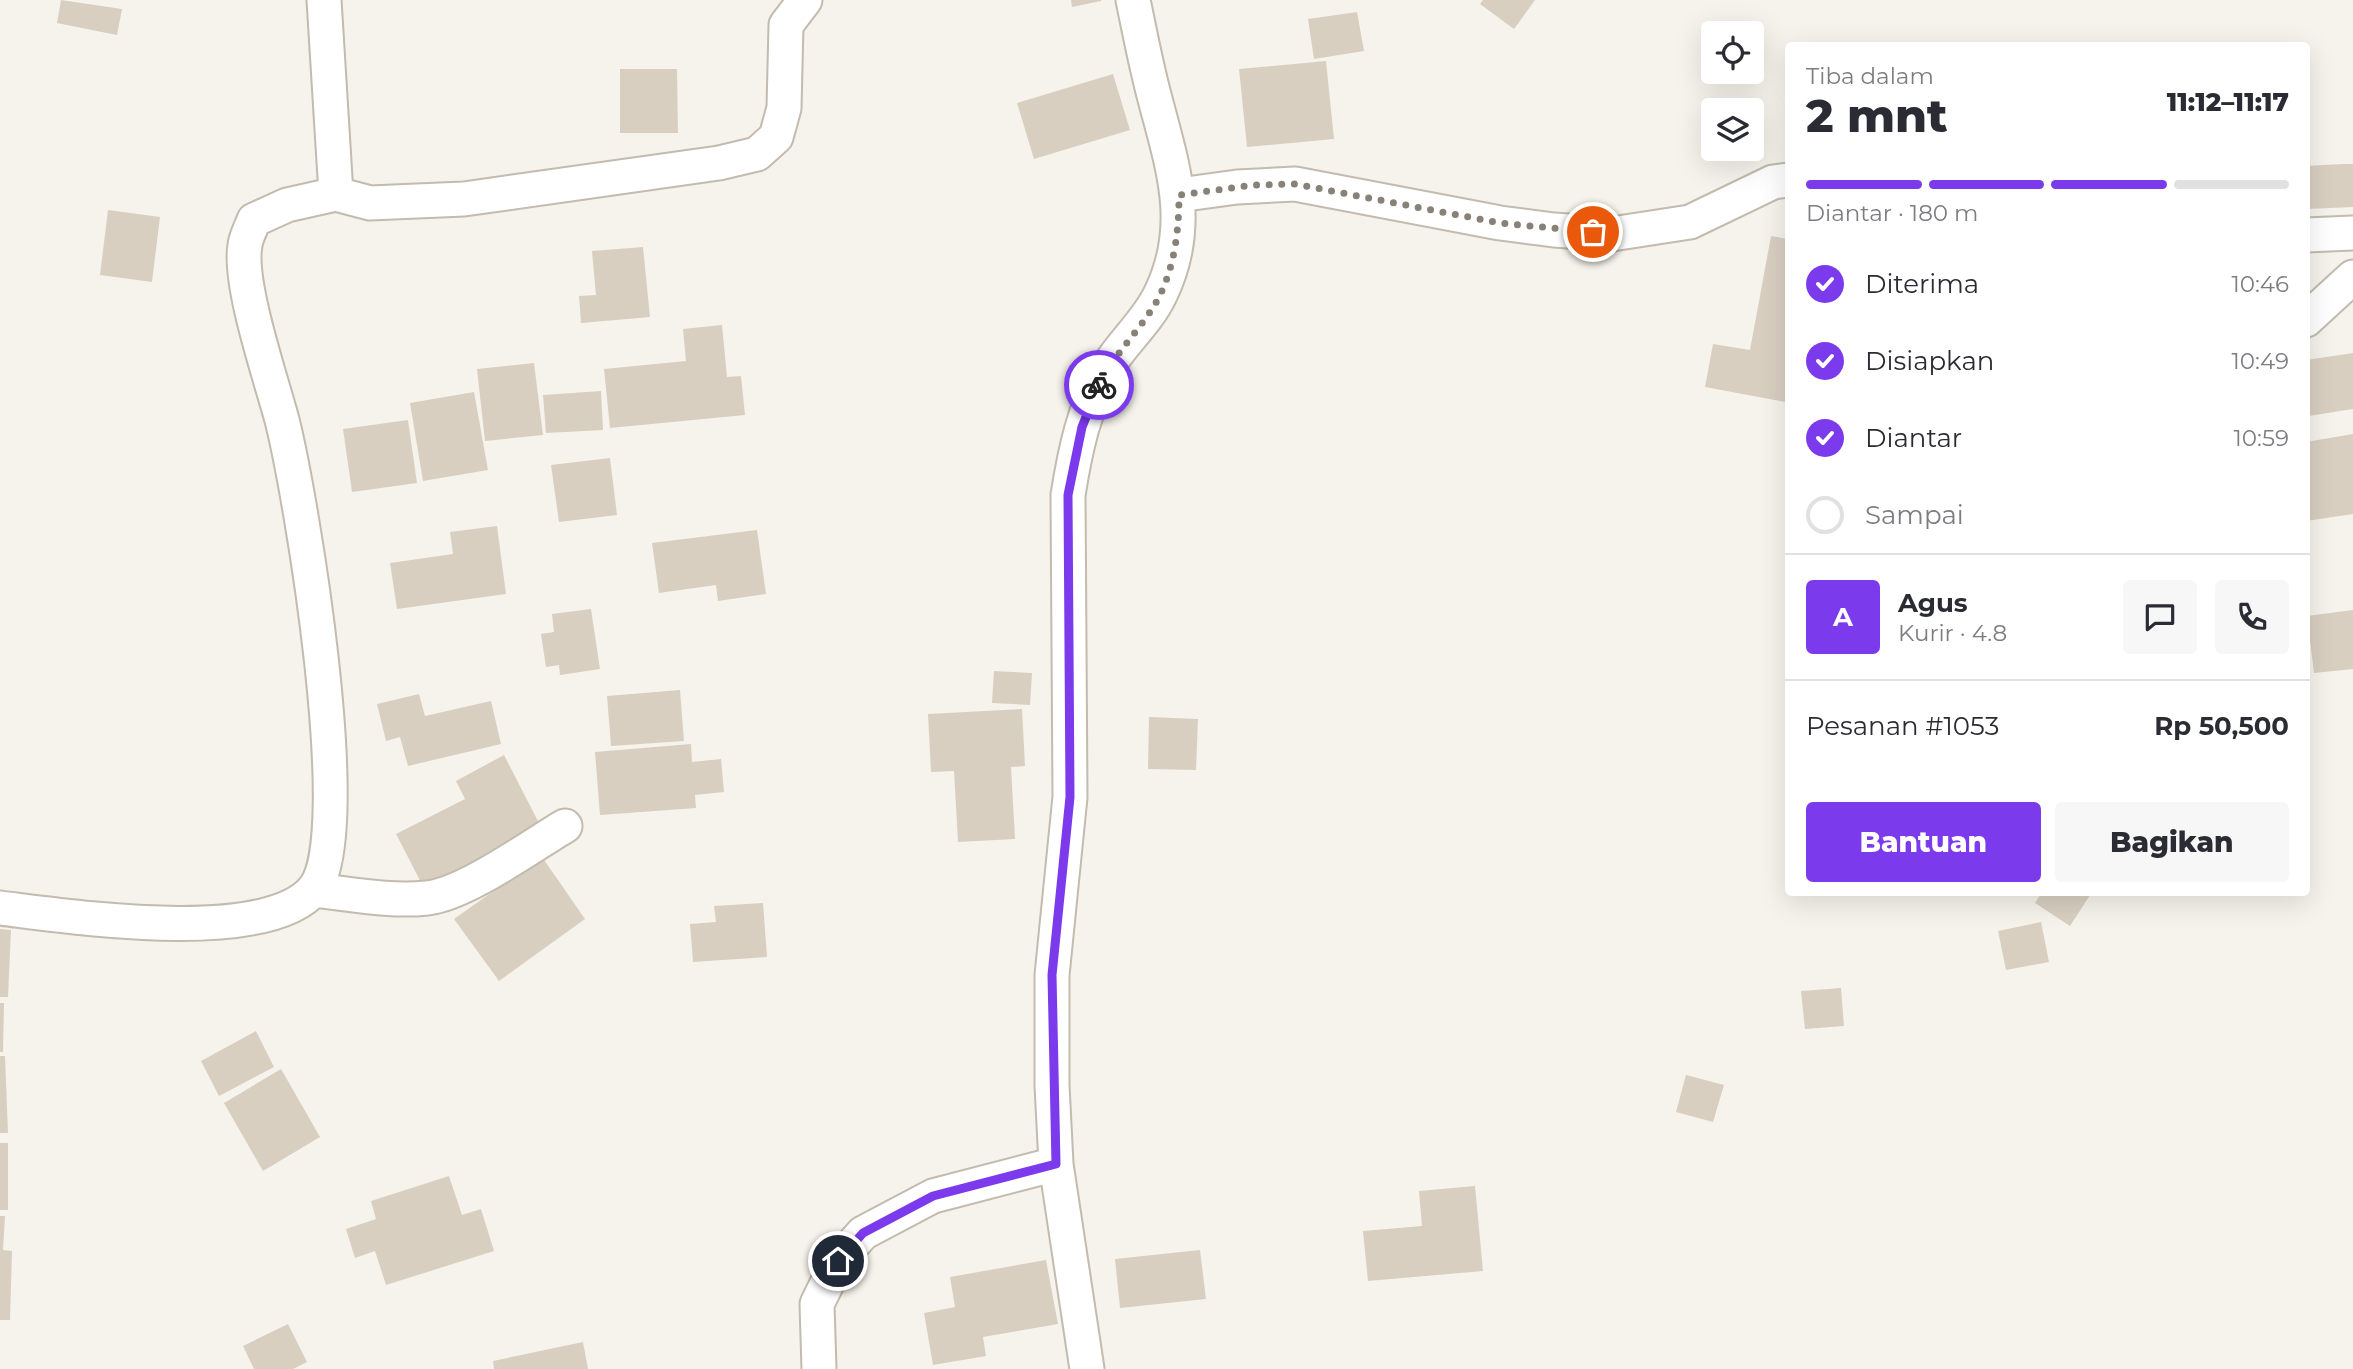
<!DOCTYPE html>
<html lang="id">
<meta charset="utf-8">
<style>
body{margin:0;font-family:Montserrat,sans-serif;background:#f7f7f7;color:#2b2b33;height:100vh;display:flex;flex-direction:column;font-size:26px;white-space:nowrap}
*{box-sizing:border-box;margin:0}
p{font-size:23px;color:#7c7c81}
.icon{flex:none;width:38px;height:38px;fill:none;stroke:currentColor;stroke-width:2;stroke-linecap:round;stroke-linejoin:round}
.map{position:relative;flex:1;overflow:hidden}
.sheet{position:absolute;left:1785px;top:42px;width:525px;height:854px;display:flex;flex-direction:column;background:#fff;border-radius:7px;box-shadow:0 7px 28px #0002}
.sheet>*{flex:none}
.fabs{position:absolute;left:1701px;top:21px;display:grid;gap:14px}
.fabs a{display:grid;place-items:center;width:63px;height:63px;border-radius:7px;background:#fff;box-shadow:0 7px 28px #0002;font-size:35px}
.pin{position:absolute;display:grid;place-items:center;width:60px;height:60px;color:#fff;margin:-30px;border:4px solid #fff;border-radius:50%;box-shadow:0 2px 7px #0007}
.courier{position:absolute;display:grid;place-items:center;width:70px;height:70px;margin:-35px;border:5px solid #7c3aed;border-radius:50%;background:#fff;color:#222;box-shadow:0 2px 9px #0007}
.head em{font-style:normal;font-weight:800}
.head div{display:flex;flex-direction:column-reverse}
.head{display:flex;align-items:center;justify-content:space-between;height:119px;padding:0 21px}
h1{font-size:46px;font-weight:800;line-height:52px}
.bar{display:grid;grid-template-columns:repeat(4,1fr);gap:10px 7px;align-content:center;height:84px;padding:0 21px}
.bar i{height:9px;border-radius:5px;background:#e1e1e2}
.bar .on{background:#7c3aed}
.bar p{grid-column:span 4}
.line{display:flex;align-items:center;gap:18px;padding:0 21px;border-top:2px solid #e1e1e2}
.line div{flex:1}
.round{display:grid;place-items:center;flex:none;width:74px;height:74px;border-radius:7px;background:#f7f7f7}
ol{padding:0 21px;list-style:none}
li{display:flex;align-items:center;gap:21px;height:77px}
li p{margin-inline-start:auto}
li .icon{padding:7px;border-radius:50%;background:#7c3aed;color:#fff;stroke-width:4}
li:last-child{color:#7c7c81}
li i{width:38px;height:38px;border:4px solid #e1e1e2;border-radius:50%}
.cta{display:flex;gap:14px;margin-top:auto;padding:14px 21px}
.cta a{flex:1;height:80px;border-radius:7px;background:#7c3aed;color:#fff;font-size:28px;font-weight:800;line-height:80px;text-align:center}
.cta a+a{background:#f7f7f7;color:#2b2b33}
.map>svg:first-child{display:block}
</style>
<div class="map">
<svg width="2353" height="1369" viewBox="0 0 2353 1369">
<rect width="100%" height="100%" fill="#f6f3ec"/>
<path fill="#d8cfc1" d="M61,0L122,9L117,35L57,23Z
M1071,0H1101V1L1072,7Z
M1483,0H1535L1514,29L1480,4Z
M1357,12L1364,51L1314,59L1308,19Z
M1326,61L1334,139L1247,147L1239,69Z
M620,69H677L678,133H620Z
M1113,74L1130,130L1034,159L1017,103Z
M2343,164H2353V207L2306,209V166Z
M108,210L160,217L152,282L100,275Z
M1771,236L1788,239V381L1785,402L1705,387L1713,344L1750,350Z
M643,247L650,317L581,323L579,296L596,295L592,251Z
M722,325L727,377L741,376L745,415L610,428L604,369L686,361L683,329Z
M2353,353V409L2309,416L2306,360Z
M534,363L543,435L485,441L477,369Z
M601,391L603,430L546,433L543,395Z
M474,392L488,470L423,481L410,403Z
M408,420L417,483L352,492L343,429Z
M2353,434V514L2306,521V442Z
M610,458L617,515L559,522L551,465Z
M497,526L506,594L397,609L390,563L453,554L450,532Z
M757,530L766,594L718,601L716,585L659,593L652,543Z
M591,609L600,669L560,675L559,665L546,667L541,634L554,632L552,614Z
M2353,610V669L2314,673L2307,616Z
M994,671L1032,673L1030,705L992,703Z
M680,690L684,741L611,746L607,696Z
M419,694L425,716L491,701L501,744L408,766L400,737L386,741L377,704Z
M1022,709L1025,766L1011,767L1015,839L958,842L954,771L931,772L928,714Z
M1149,717L1198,719L1196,770L1148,769Z
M691,744L692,762L721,759L724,792L695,795L696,808L600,815L595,752Z
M504,755L542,829L425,890L396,834L465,799L456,781Z
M542,857L585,919L499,981L454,919Z
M2042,892H2092L2070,926L2035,903Z
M763,903L767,957L693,962L690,924L716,922L714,906Z
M2041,922L2049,962L2006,970L1998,931Z
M0,929L11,930L8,997H0Z
M1841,988L1844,1026L1805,1029L1801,991Z
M0,1003H4L3,1052H0Z
M256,1031L274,1067L219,1096L201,1061Z
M0,1056H5L8,1133H0Z
M281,1069L320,1137L263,1171L224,1103Z
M1686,1075L1724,1085L1713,1122L1676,1112Z
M0,1143H8V1210H0Z
M449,1176L462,1215L481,1209L494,1251L386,1285L375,1251L355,1258L346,1229L376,1219L371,1201Z
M1475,1186L1483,1271L1368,1281L1363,1231L1422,1226L1419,1191Z
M0,1216H5L3,1250L12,1251L10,1320H0Z
M1200,1250L1206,1299L1120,1308L1115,1259Z
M1046,1260L1058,1324L983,1337L986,1356L933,1365L924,1313L955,1307L950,1277Z
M288,1324L307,1362L293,1369H254L243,1346Z
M583,1342L588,1369H494L493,1361Z"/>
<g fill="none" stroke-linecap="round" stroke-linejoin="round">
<g stroke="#c2bbae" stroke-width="37">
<path id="minor" d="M324,0L336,194L370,203L464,199L719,163L757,154L776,137L784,108L786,25L805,0
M1179,195L1237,187L1295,184L1500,223L1554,230L1612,234L1690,222L1773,182L1788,180
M2306,235L2353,233
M2306,320L2353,277
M314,890C351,894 390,902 427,898C465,894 531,846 565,826
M0,908C67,916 267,947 314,889C358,835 301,495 282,420C271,379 238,283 245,245C246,237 251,228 254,220L287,205L336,194
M819,1369L817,1304L838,1261L863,1233L933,1196L1056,1164
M1087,1369L1056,1164L1052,1085V975L1070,797L1068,495C1075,451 1084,407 1107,368C1122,343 1147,322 1160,295C1194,226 1173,168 1155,99C1146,66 1140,33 1133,0"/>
</g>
<use href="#minor" stroke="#fff" stroke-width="33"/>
</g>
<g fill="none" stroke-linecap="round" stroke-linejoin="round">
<path stroke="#878178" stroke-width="7" stroke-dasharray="0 12.6" d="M1099,385C1115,352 1144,327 1160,295C1175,264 1179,229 1179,195L1254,185L1295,184L1500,223L1593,232"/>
<path stroke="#7c3aed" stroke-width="9" d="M838,1261L863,1233L933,1196L1056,1164L1052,975L1070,797L1068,495L1082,427L1099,385"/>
</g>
</svg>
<div class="fabs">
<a><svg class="icon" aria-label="locate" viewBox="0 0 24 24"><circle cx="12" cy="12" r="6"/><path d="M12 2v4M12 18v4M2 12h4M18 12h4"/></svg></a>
<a><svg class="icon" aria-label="layers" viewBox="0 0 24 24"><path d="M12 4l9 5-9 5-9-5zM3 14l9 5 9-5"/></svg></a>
</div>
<div class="pin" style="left:1593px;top:232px;background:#ea580c"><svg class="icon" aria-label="bag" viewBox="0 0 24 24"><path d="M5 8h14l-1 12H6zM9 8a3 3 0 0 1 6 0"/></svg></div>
<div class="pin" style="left:838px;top:1261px;background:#1f2937"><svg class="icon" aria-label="home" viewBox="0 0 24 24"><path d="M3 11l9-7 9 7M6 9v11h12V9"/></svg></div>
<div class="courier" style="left:1099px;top:385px"><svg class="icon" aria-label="bike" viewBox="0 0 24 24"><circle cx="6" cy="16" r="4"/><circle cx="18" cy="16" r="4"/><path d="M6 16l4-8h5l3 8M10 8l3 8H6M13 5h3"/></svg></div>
<section class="sheet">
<div class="head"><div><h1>2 mnt</h1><p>Tiba dalam</p></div><em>11:12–11:17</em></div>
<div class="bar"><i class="on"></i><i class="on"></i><i class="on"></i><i></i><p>Diantar · 180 m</p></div>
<ol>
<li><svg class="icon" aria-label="check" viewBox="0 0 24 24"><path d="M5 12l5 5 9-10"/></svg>Diterima<p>10:46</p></li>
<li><svg class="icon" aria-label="check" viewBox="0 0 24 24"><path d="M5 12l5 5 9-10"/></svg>Disiapkan<p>10:49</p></li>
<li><svg class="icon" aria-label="check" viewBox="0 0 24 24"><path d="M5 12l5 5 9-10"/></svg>Diantar<p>10:59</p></li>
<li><i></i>Sampai</li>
</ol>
<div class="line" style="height:126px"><b class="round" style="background:#7c3aed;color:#fff">A</b><div><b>Agus</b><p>Kurir · 4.8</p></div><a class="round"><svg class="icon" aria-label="chat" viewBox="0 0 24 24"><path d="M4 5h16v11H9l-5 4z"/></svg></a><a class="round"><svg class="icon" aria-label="phone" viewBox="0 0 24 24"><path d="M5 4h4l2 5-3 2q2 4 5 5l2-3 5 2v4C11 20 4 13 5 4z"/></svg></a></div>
<div class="line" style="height:91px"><div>Pesanan #1053</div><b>Rp 50,500</b></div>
<div class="cta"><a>Bantuan</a><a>Bagikan</a></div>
</section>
</div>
